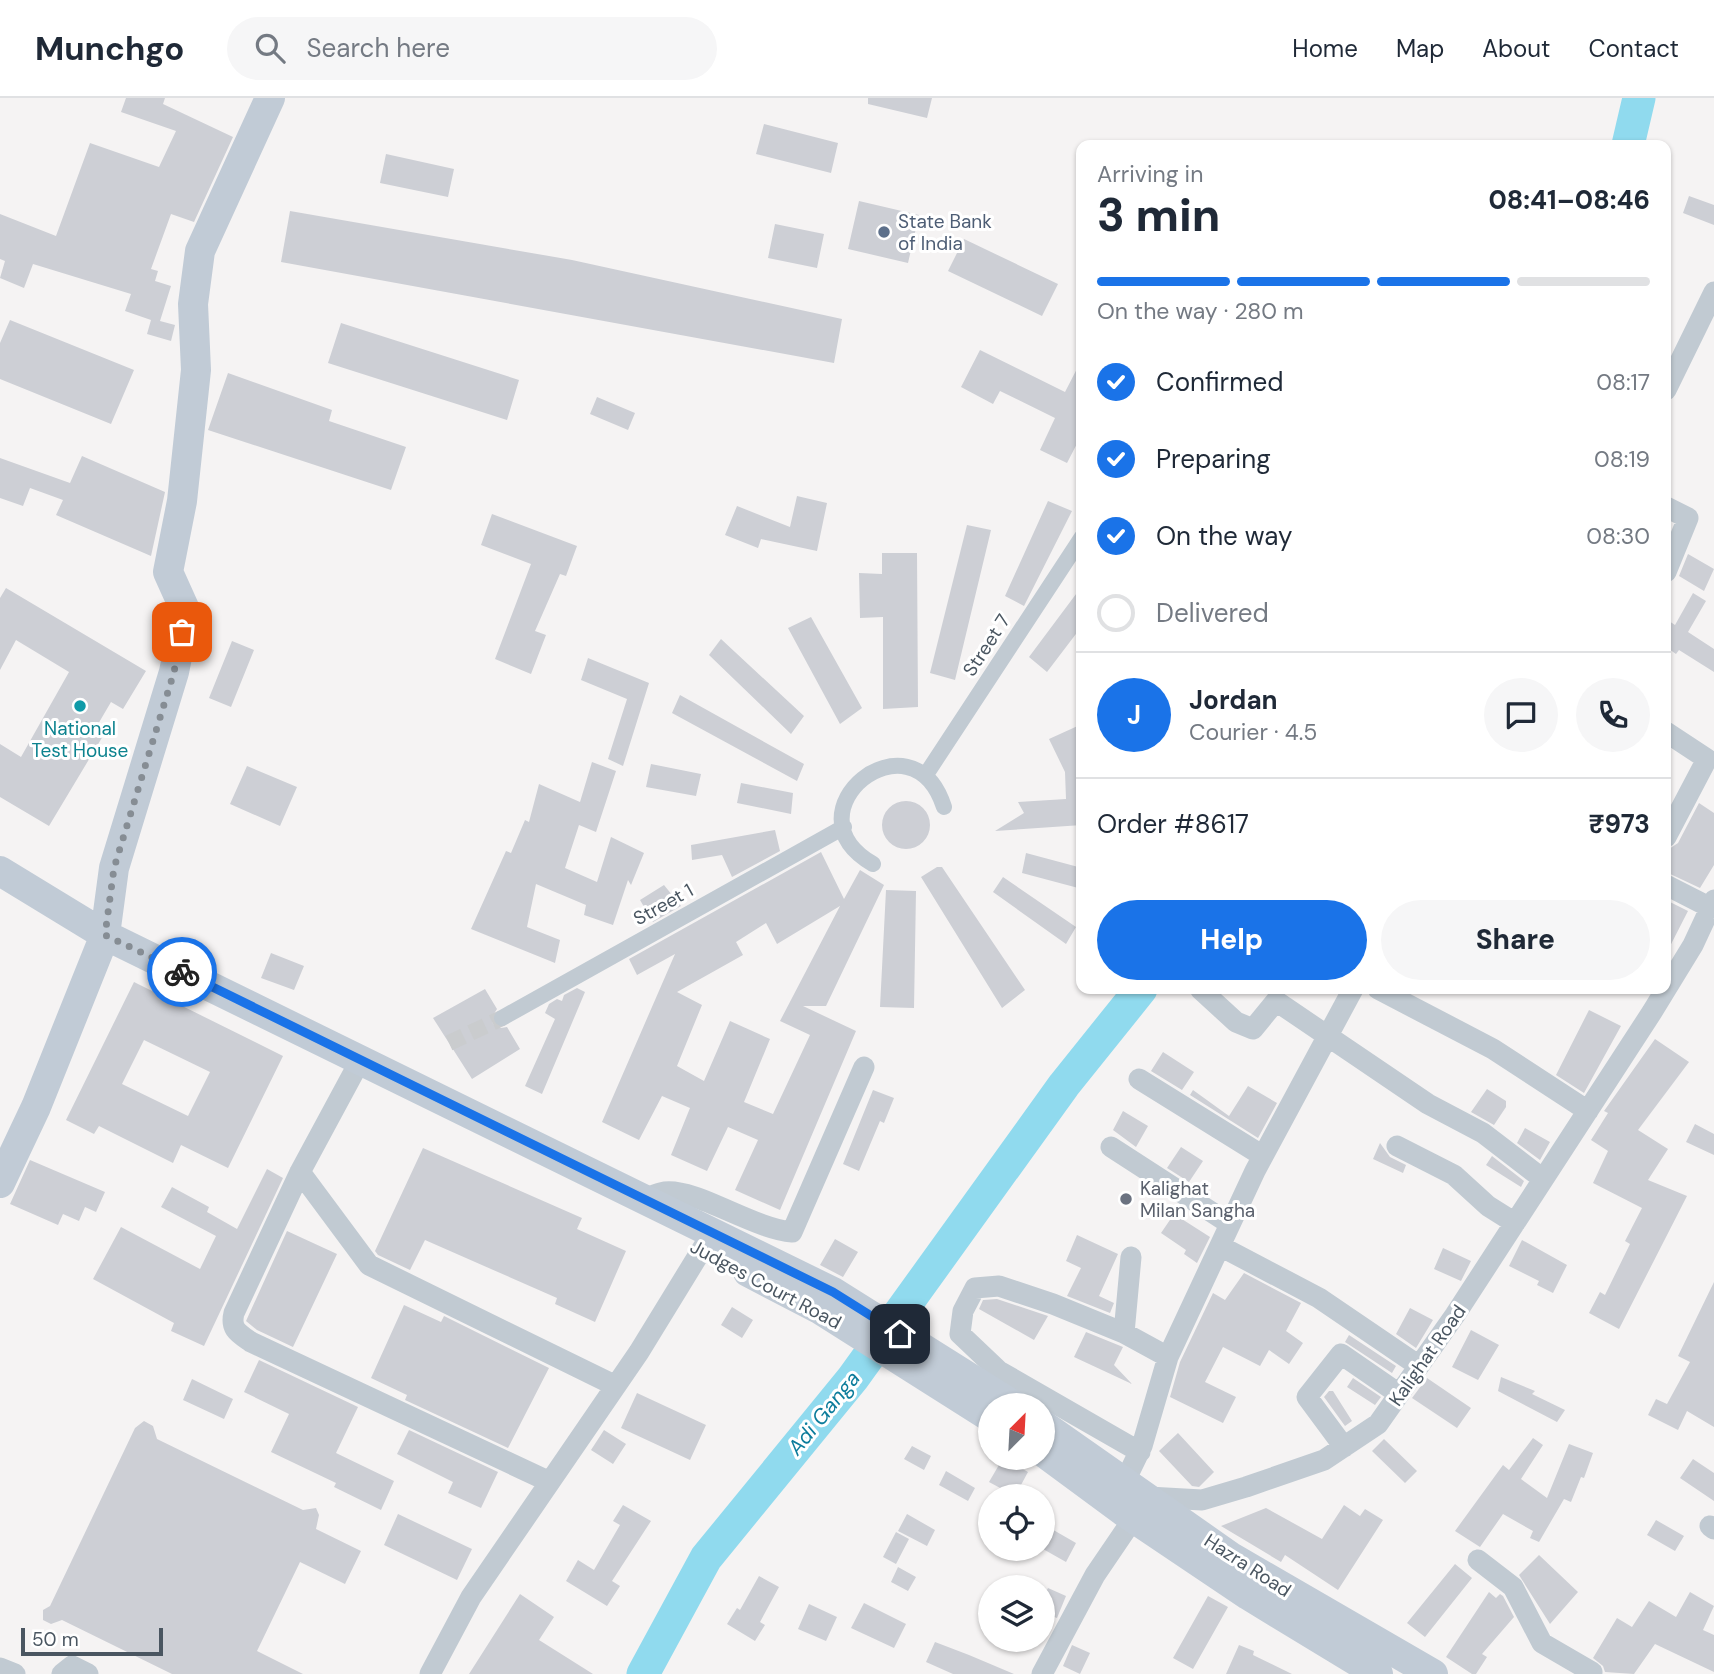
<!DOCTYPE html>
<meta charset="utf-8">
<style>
body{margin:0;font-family:"DM Sans",sans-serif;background:#f6f6f7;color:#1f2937;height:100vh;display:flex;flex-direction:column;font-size:26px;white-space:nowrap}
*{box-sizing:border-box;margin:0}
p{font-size:23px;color:#747a83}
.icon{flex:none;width:38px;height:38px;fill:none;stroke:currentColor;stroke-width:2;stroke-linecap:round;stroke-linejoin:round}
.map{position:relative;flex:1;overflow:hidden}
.sheet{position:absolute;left:1076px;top:42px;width:595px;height:854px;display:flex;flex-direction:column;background:#fff;border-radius:14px;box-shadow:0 2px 5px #0004}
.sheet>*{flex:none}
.needle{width:46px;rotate:24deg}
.tools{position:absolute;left:978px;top:1295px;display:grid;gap:14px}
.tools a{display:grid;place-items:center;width:77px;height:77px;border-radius:50%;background:#fff;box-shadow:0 2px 5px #0004;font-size:35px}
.scale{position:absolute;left:21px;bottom:18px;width:142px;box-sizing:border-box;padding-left:7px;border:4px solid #4a5661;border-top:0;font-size:19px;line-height:24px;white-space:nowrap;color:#4a5661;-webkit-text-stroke:5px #fff;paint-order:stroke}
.pin{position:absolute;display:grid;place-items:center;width:60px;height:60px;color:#fff;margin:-30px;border-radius:14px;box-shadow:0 4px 10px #0006}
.courier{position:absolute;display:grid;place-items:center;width:70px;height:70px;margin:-35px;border:5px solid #1a73e8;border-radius:50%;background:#fff;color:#222;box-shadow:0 2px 9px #0007}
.overview em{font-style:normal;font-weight:800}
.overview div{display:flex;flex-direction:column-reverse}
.overview{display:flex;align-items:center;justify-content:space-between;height:119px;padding:0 21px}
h1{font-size:46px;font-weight:800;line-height:52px}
.bar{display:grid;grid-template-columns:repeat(4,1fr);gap:10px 7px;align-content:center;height:84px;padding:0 21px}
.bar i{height:9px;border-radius:5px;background:#e0e1e3}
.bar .current{background:#1a73e8}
.bar p{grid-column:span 4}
.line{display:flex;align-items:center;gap:18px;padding:0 21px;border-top:2px solid #e0e1e3}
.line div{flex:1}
.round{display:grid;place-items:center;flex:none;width:74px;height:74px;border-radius:37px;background:#f6f6f7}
ol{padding:0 21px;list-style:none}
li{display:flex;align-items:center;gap:21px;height:77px}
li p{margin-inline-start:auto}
li .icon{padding:7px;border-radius:50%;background:#1a73e8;color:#fff;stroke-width:4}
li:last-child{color:#747a83}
li i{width:38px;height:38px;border:4px solid #e0e1e3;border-radius:50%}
.action{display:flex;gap:14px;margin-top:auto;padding:14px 21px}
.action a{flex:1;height:80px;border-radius:42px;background:#1a73e8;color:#fff;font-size:28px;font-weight:800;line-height:80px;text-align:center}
.action a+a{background:#f6f6f7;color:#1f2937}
header{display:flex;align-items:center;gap:42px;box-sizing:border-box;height:98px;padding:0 35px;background:#fff;border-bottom:2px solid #e0e1e3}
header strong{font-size:33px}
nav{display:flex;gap:38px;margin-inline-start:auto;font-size:24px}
.search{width:490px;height:63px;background:#f6f6f7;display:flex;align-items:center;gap:18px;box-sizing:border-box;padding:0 24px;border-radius:38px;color:#747a83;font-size:26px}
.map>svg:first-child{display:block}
</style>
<header>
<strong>Munchgo</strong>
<div class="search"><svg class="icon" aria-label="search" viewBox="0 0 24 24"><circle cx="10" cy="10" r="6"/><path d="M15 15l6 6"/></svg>Search here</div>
<nav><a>Home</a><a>Map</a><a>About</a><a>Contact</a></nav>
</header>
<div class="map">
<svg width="1714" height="1576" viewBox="0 0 1714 1576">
<rect width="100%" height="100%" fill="#f5f3f3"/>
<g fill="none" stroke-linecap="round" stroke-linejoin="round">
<path stroke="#90daee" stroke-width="33" d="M1628,47L1639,0
M643,1576L706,1460L853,1280L1064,987L1141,891"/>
</g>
<path fill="#cdcfd5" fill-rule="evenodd" d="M126,0H165L163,6L233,39L194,124L171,116L151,171L158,173L155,183L171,188L160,223L175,227L171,243L147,236L151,222L125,213L131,196L33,166L24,190L0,180L5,163L0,161V116L56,138L90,45L159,69L176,33L121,14Z
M868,0H932L927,20L868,6Z
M764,26L838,45L831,75L756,56Z
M386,56L454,71L448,99L380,85Z
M1689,98L1714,107V127L1683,115Z
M859,103L919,117L908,165L848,151Z
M290,113L572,162L842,221L834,265L281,164Z
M775,126L824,136L817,170L768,160Z
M964,141L1058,186L1042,218L948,173Z
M10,222L134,272L111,326L0,281V245Z
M341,225L519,282L507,322L328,265Z
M980,252L1065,294L1082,261V336L1067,365L1040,352L1055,320L1000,293L993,306L961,289Z
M228,275L332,312L329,323L406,349L391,392L208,332Z
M597,299L635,315L628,332L590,316Z
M82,358L165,394L151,458L56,417L63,402L30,390L23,408L0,400V360L70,385Z
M797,398L827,405L817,453L761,441L758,450L725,437L737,408L790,429Z
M1048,403L1072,413L1024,508L1005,498Z
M492,416L577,448L566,478L560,476L535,533L546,537L531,576L495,561L531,466L481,447Z
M967,427L991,432L955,582L930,575Z
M882,455H917L918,609L883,611V519L860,520L859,475L882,476Z
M1688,456L1714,471L1704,493L1679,478Z
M1082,488V528L1047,574L1029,559Z
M6,490L146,573L123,611L111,604L94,633L103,638L49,728L0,699V646L21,659L69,574L16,542L0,572V500Z
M1693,495L1706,503L1688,534L1714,551V574L1679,552L1676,556L1666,549V521L1675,527Z
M811,519L862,610L840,626L788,530Z
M721,541L804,618L791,636L709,557Z
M232,543L254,552L231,609L209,600Z
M588,560L649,585L623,668L608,661L627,601L581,582Z
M680,597L804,666L797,683L672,615Z
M1082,626V727L995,733L1024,715L1018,704L1066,701L1065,674L1049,641Z
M592,664L616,673L596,734L579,727L565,770L597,784L611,739L644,755L631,787L628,782L613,827L584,817L586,807L536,786L527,829L560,842L555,865L471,831L506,753L511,755L525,722L529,724L539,686L580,704Z
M651,666L701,676L696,698L646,689Z
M247,668L297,689L280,728L230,706Z
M741,685L793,695L791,716L737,705Z
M882 727a24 24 0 1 1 48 0a24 24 0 1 1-48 0Z
M1699,705L1714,715V767L1700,790L1666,774V753L1678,745Z
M775,732L780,753L732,779L722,757L692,762L691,747Z
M821,754L844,801L860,772L884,787L826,908H803L856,933L780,1112L735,1092L758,1042L728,1029L707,1073L671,1057L690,1010L662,998L639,1042L602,1024L675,856L637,877L629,861ZM840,808L780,923L810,937L773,1016L744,1004L770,941L730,923L704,983L677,968L702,907L677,894L743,857L736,844L766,825L777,846Z
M1026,755L1082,770V791L1022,775Z
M937,769H942L1025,892L1002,910L921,779Z
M1003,779L1076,829L1066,846L993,794Z
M664,787L681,808L653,824L640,802Z
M886,792L916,793L914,910L880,909Z
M1666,802L1688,813L1666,856Z
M271,855L304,868L294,892L261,880Z
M134,884L283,958L228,1070L181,1047L173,1065L99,1028L94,1036L66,1022ZM144,942L210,974L188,1018L122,986Z
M577,890L585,894L542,996L525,988L555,921L545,915L549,906L557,901L562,903L564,897Z
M485,891L497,911L492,919L493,926L501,930L507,929L520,951L472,981L433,920Z
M1589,912L1621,928L1584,995L1556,977Z
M1655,941L1689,964L1638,1032L1668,1051L1648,1082L1687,1098L1619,1231L1589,1215L1600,1194L1605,1197L1630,1146L1625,1143L1642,1110L1593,1085L1608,1053L1591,1042L1608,1015L1604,1013Z
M1163,954L1194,974L1182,992L1151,973Z
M1248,988L1277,1005L1258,1040L1190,997L1193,992L1229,1018Z
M1487,991L1506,1003V1009L1494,1027L1471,1014Z
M873,992L894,1000L884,1025L880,1023L859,1073L843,1066Z
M1123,1013L1148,1028L1136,1049L1113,1032Z
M1695,1026L1714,1036V1057L1686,1044Z
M1525,1030L1550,1044L1540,1062L1517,1045Z
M1380,1045L1390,1059L1406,1067L1403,1075L1373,1061Z
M1181,1049L1203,1063L1189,1084L1167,1070Z
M423,1050L582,1120L577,1131L626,1153L595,1224L555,1206L557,1200L425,1142L410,1172L378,1157L375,1153Z
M1492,1058L1524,1083L1521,1089L1486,1067Z
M30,1062L105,1094L96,1114L85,1109L79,1123L63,1116L58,1127L10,1106Z
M267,1071L283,1080L204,1248L171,1233L174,1225L93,1181L121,1129L200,1171L216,1138L161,1109L172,1089L209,1109L207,1114L237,1131Z
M1174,1116L1210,1139L1197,1165L1184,1156L1186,1152L1161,1135Z
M287,1133L337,1156L293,1249L257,1232L246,1223Z
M1077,1137L1118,1156L1099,1198L1114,1205L1110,1215L1067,1198L1081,1170L1066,1163Z
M835,1141L858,1154L843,1179L820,1167Z
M1522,1142L1567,1167L1553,1195L1537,1187L1539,1183L1509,1168Z
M1443,1150L1471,1163L1461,1183L1434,1171Z
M1244,1175L1301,1205L1286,1233L1303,1245L1289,1266L1269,1252L1260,1268L1223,1249L1205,1284L1236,1299L1223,1325L1170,1299L1180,1264L1213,1195L1225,1202Z
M1714,1184V1329L1687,1313L1678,1332L1648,1317L1656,1301L1667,1306L1690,1264L1678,1258Z
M997,1201L1048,1218L1034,1242L979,1211L983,1202Z
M404,1207L441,1224L444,1218L549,1270L508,1350L405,1302L407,1297L371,1280Z
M732,1209L753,1222L742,1240L721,1227Z
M1410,1210L1433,1222L1416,1250L1396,1236Z
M1471,1232L1499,1247L1478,1282L1452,1269Z
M1086,1234L1123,1249L1114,1267L1132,1286L1074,1259Z
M1349,1237L1396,1268L1392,1275L1345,1244Z
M259,1262L358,1309L336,1355L394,1383L381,1412L334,1389L336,1385L271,1354L289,1316L244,1294Z
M1501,1279L1535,1293L1532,1296L1565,1312L1557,1324L1498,1293Z
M1353,1280L1381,1299L1375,1307L1347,1289Z
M1427,1280L1471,1310L1457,1330L1412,1300Z
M192,1281L233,1301L224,1321L183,1302Z
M1329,1293H1333L1352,1323L1345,1328L1324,1299Z
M637,1295L706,1327L690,1362L621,1330Z
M144,1323L153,1328L157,1341L303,1412L316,1410L319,1417L316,1431L361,1453L345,1486L300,1464L257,1553L303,1576H172L62,1522L51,1526L43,1522V1512L50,1508L135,1330Z
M409,1332L498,1374L481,1410L448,1395L453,1384L397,1356Z
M604,1332L626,1346L613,1366L591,1352Z
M1178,1335L1214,1374L1199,1389L1192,1388L1159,1353Z
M1533,1340L1543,1347L1521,1381L1547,1400L1569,1346L1593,1355L1584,1380L1581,1379L1571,1404L1564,1401L1539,1444L1530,1440L1533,1433L1503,1416L1480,1449L1455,1433L1503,1367L1509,1372Z
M1384,1341L1417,1373L1405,1385L1372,1353Z
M912,1348L931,1358L924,1372L904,1361Z
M1003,1360L1028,1374L1015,1398L989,1384Z
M1693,1361L1714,1375V1403L1680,1380Z
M946,1373L975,1390L968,1403L939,1387Z
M623,1407L651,1423L612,1483L620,1488L607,1508L566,1483L578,1462L594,1472L620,1427L613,1423Z
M1344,1407L1360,1418L1365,1411L1383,1422L1338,1492L1285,1457L1281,1464L1221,1428L1266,1410L1322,1441Z
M398,1416L472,1451L457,1482L384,1447Z
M907,1416L935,1432L927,1448L898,1433Z
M1656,1422L1684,1438L1675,1453L1647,1437Z
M1043,1426L1076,1445L1066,1464L1043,1451Z
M896,1434L909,1441L896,1466L883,1459Z
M1539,1457L1578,1494L1550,1526L1519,1477Z
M1455,1466L1472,1480L1425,1539L1407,1525Z
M898,1469L916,1479L908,1493L891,1484Z
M759,1478L779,1489L760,1524L765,1527L755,1543L727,1526L737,1510L740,1512Z
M1048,1490L1066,1498L1057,1520L1043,1515V1500Z
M1489,1494L1496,1500L1500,1496L1503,1498L1514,1519L1482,1556L1487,1559L1476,1576H1472L1446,1559Z
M1690,1494L1714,1508L1703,1532L1714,1537V1574L1655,1546L1634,1576L1605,1574L1603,1568L1593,1560L1617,1520L1632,1529L1649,1503L1676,1519Z
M520,1496L554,1519L539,1542L593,1576H469Z
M1208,1498L1228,1509L1193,1571L1173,1560Z
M864,1505L906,1526L894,1550L851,1530Z
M809,1506L837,1519L826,1543L798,1531Z
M935,1544L969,1557L1014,1576H953L926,1564Z
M1072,1547L1090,1555L1080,1576L1063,1568Z
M1239,1547L1254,1553L1253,1557L1292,1576H1226Z"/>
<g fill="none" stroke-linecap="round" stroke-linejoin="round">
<path stroke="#caccce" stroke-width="16" stroke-dasharray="16 8" stroke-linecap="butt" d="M449,945L502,920"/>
<path stroke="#c1cad2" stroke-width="16" d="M925,678L1082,439
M873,766C783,714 912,610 944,709
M502,920L844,729"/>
<path stroke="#c1cad2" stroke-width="21" d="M1666,292L1714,194
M1666,409L1688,420L1666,474
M1666,634L1707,661L1666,739
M1666,787L1711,810
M1200,891L1236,924L1253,931L1276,903L1428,1006L1483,1035L1543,1081
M1378,891L1493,951L1588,1013
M355,972L300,1074L234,1215C230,1231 238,1235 251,1244L550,1384
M1139,981L1263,1058
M1397,1048L1454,1077L1488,1108L1515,1125
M1111,1049L1230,1126
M300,1074L369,1167L616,1288
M644,1101C650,1099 658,1095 665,1094C695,1090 754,1131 792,1134L864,969
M1220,1148L1319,1200L1419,1268
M1124,1235L1131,1159
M1344,1349L1307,1299L1341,1256L1399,1296
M1140,1354L999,1273L960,1236L963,1213L975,1190L999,1188L1053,1206L1124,1235L1168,1259
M1125,1383L1142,1348L1168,1259L1255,1073L1353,891
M1710,1428L1714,1431
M1478,1462L1513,1489L1542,1545L1592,1574L1590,1576
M0,1570L15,1576
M62,1576L72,1568L88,1576
M430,1576L471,1499L639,1254L712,1135
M1042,1576L1095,1477L1148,1399L1202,1402L1246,1389L1324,1362L1378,1326L1455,1217L1652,914L1693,847L1714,802"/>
<path stroke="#c1cbd6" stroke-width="30" d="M0,773L105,837L833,1194L1013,1307
M0,1085L36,1009L105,837L114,770L174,574L186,514L168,474L182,403L196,272L193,206L200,153L270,0
M748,1174L821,1212L990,1319
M1043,1327L1231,1459L1433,1576
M1043,1354L1123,1413L1248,1497L1378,1576"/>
</g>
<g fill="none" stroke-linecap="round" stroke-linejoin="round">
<path stroke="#868d94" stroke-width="7" stroke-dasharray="0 12.6" d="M182,534L174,574L114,770L105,837L182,874"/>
<path stroke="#1a73e8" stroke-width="9" d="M182,874L833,1194L900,1236"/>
</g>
<circle fill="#5c6f8a" stroke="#fff" stroke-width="2.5" cx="884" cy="134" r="7"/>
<circle fill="#0f9aa8" stroke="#fff" stroke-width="2.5" cx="80" cy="608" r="7"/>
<circle fill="#6b7280" stroke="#fff" stroke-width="2.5" cx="1126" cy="1101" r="7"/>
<g text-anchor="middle" stroke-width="6" stroke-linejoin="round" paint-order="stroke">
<g font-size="19" fill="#4e5e75" stroke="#fff" text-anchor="start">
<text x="898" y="130">State Bank<tspan x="898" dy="22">of India</tspan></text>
</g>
<g font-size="19" fill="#4a5661" stroke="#fff">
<text transform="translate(986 547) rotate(-57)" y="7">Street 7</text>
<text transform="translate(663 806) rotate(-29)" y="7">Street 1</text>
<text transform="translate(766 1186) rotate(28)" y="7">Judges Court Road</text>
<text transform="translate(1427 1257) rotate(-55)" y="7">Kalighat Road</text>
<text transform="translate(1248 1467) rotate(33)" y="7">Hazra Road</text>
</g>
<g font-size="19" fill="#0d838f" stroke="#fff">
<text x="80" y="637">National<tspan x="80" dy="22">Test House</tspan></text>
</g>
<g font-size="19" fill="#5b616d" stroke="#fff" text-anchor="start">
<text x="1140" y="1097">Kalighat<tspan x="1140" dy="22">Milan Sangha</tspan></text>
</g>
<g font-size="21" font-style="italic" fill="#0c7c9b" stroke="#fff">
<text transform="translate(824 1315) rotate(-51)" y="7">Adi Ganga</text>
</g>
</g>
</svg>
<div class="tools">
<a><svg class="needle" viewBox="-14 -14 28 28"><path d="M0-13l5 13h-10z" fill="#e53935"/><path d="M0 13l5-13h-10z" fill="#747a83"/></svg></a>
<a><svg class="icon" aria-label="locate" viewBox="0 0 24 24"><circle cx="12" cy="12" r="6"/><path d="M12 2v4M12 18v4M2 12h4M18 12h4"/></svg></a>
<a><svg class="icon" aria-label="layers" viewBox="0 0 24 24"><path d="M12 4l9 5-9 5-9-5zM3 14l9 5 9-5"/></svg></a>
</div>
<div class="scale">50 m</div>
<div class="pin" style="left:182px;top:534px;background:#ea580c"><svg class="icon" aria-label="bag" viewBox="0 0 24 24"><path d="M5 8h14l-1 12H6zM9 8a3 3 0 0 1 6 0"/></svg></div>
<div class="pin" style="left:900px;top:1236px;background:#1f2937"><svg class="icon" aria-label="home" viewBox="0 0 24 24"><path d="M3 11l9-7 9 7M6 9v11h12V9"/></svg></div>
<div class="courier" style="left:182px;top:874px"><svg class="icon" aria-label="bike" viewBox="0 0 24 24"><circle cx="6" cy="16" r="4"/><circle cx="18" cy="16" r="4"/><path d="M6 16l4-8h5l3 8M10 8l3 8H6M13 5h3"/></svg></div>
<section class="sheet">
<div class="overview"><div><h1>3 min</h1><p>Arriving in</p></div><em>08:41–08:46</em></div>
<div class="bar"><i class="current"></i><i class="current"></i><i class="current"></i><i></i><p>On the way · 280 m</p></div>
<ol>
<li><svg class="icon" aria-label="check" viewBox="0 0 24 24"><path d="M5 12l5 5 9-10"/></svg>Confirmed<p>08:17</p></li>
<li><svg class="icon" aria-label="check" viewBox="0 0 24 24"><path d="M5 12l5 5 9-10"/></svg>Preparing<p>08:19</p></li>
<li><svg class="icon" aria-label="check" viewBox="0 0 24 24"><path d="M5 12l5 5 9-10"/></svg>On the way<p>08:30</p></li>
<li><i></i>Delivered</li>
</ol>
<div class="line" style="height:126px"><b class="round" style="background:#1a73e8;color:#fff">J</b><div><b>Jordan</b><p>Courier · 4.5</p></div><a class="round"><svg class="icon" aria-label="chat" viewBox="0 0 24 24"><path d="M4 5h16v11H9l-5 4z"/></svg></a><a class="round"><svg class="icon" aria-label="phone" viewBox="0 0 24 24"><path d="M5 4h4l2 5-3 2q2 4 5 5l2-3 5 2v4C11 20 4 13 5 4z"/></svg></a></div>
<div class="line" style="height:91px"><div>Order #8617</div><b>₹973</b></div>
<div class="action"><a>Help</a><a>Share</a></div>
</section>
</div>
